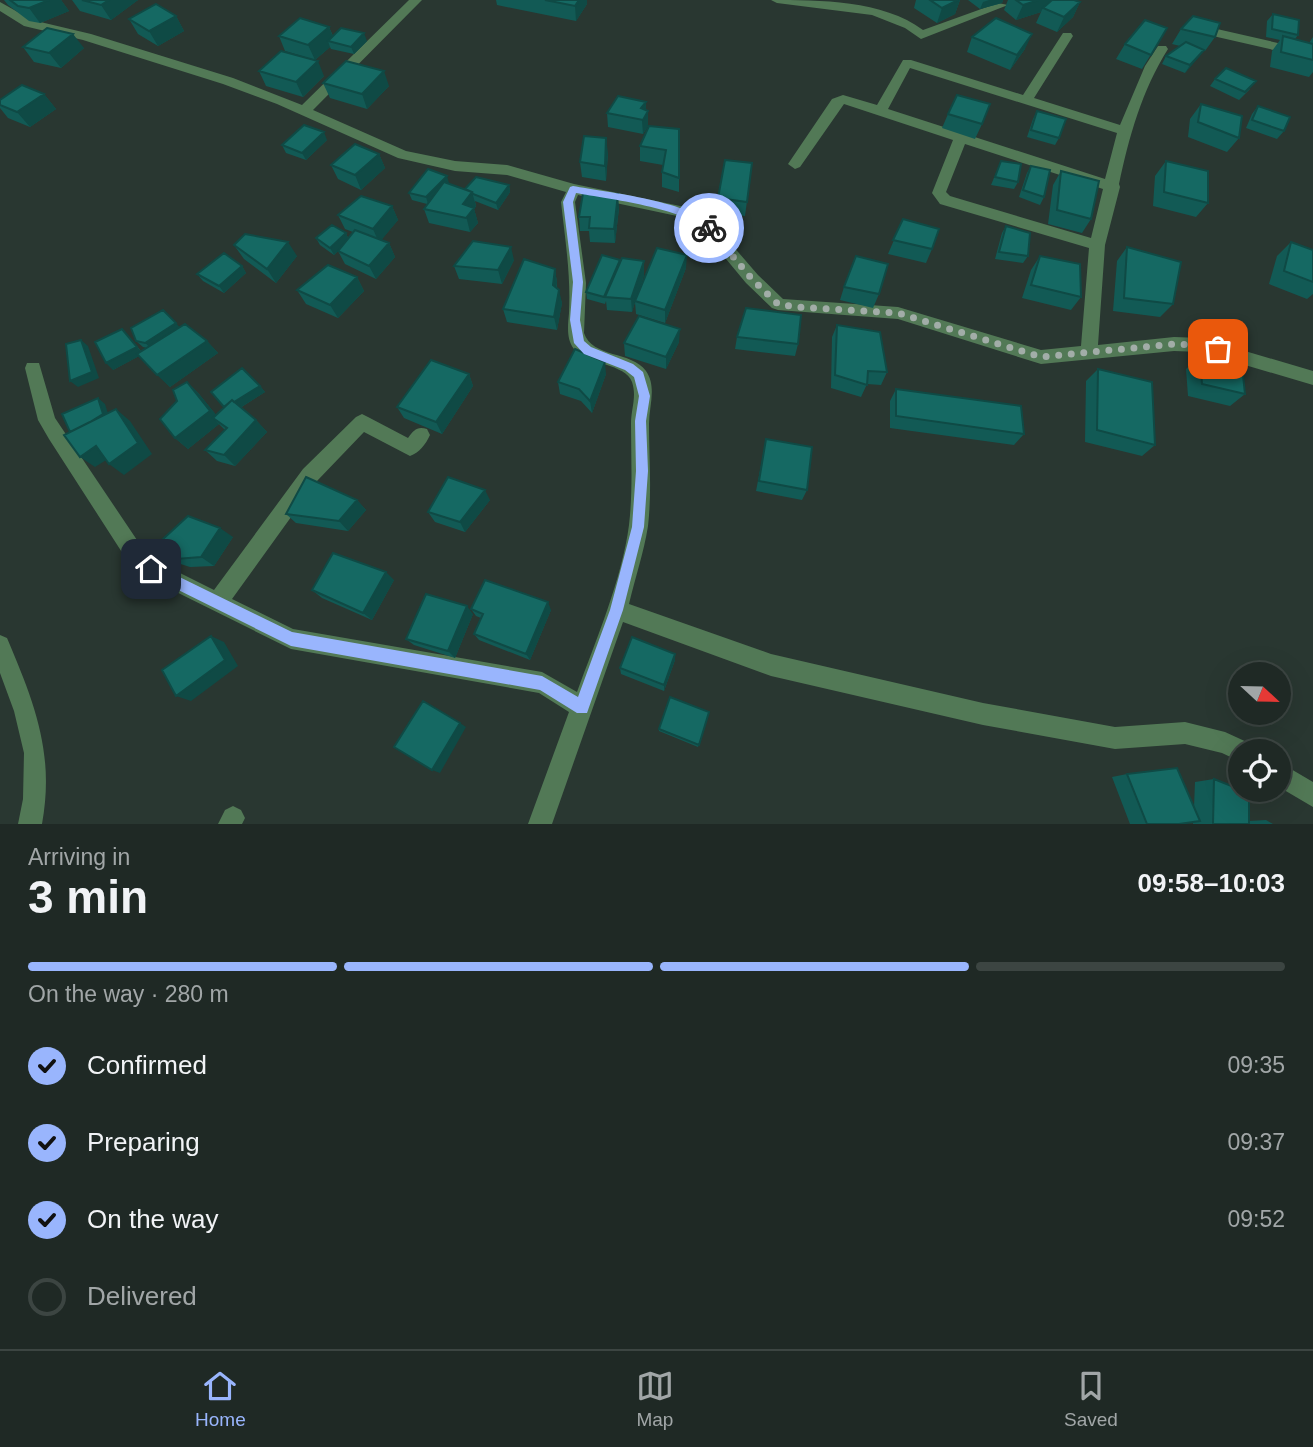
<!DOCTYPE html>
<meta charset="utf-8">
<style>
body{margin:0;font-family:Arial,sans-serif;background:#2c3532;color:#f1f3f6;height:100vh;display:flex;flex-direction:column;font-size:26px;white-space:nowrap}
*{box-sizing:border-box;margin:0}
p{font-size:23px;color:#a1a6a7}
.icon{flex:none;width:38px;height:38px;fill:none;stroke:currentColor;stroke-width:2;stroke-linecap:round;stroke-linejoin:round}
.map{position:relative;height:824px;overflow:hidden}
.side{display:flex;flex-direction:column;background:#1f2925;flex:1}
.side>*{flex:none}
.needle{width:46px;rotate:112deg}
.tools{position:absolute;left:1228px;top:662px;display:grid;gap:14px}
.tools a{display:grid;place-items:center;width:63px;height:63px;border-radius:50%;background:#1f2925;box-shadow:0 7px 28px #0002,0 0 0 2px #3c4542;font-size:35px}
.pin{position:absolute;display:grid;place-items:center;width:60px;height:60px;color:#fff;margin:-30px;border-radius:14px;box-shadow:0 4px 10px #0006}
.courier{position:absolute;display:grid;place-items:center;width:70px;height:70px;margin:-35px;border:5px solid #99b5fd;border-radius:50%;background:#fff;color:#222;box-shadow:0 2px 9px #0007}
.headline em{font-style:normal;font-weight:700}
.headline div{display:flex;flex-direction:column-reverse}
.headline{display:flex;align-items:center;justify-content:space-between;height:119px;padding:0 28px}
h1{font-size:46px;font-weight:700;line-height:52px}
.bar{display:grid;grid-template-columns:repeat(4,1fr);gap:10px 7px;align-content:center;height:84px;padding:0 28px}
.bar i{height:9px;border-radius:5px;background:#3c4542}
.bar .selected{background:#99b5fd}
.bar p{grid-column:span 4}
ol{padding:0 28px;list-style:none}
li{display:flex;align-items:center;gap:21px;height:77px}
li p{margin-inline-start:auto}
li .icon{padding:7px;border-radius:50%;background:#99b5fd;color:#111;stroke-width:4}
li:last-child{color:#a1a6a7}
li i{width:38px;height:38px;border:4px solid #3c4542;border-radius:50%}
.tab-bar{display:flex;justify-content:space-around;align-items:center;height:98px;border-top:2px solid #3c4542;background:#1f2925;font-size:19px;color:#a1a6a7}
.tab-bar a{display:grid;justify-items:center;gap:4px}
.tab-bar .selected{color:#99b5fd}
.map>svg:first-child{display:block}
</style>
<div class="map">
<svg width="1313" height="824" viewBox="0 0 1313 824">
<rect width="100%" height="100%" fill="#293731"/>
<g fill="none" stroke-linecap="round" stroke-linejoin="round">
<path fill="#527956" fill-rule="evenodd" d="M409,0H422L313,110L406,151L455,161L507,165L574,184L685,207L707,216L758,275L783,299L898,307L1041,350L1081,346L1089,248L940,204L932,193L953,140L844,104L800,167L795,169L788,164L832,99L843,95L877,105L903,60H911L1023,95L1063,33H1071L1073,36L1034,98L1120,125L1145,66L1158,46H1166L1168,49C1142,90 1129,137 1119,184L1120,187L1105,245L1098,345L1174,337L1201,338L1313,371V385L1201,352L1174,351L1041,364L898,319L778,310L772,308L746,283L697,224L677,216L578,195L575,202L586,283L584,333C592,358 632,351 646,371C657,387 649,406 649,424C649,458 652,491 648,526C644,552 635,578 629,604L771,654L983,703L1115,727L1185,722L1225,732L1249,743L1252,751H1241V762L1222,753L1185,744L1115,749L983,725L771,676L623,622L552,824H528L569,712L539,693L291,649L144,576L125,557L49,439L38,420L25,368L27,363H39L55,418L139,543L158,562L214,590L303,469L356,417L362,414L368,417L408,438C414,430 417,426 427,429L430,435C426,444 419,453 410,456L364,432L317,481L232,599L293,629L542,672L577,692C596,640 622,579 629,525C633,491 631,458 631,424C631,409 637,397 632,382C626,364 587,364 574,349C566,339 568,325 569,313C571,275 565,239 561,202L566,192L507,175L455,171L398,158L277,104L223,84L83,40L24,26L0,11V2L32,20L91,34L233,78L302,105ZM910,68L1117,133L1105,179L888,109ZM965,144L1103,189L1091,238L950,196L946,192Z
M771,0C819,0 883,0 923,30L998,3L1008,5L921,39L905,28L872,15L777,3Z
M1195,24L1313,51V59L1191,31L1189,28Z
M0,635L7,638C34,702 55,753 42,824H18L23,799L24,753L14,711L0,673Z
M1279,762L1313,782V807L1279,787Z
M233,806L241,810L245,818L242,824H218L225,810Z"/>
</g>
<path fill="#125a55" d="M4,0H61L69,11L40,23L29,21L8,5Z
M72,0H138L111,20L80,11Z
M496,0H587V4L576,21L497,5Z
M916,0H960L955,14L937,23L914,8Z
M968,0H1003L1002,3L980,9Z
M1008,0H1074L1080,2L1073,17L1057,32L1036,23L1041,12L1016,20L1004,10Z
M1273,14L1298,35L1295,39L1309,43L1313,37V72L1309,77L1270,67L1272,51L1280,40L1266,37L1267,21Z
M176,16L184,31L158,46L138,34L129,19Z
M329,27L333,36L367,41L354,54L331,49L330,47L315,60L285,51L279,36Z
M1167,28L1142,69L1116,59L1125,44Z
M1181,29L1215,37L1205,51H1203L1185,73L1162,64L1166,56L1180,46L1172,44Z
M972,37L1025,49L1010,70L967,52Z
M23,47L84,48L61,68L34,62Z
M259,71L324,76L303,97L266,86Z
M1215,79L1250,89L1239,100L1210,86Z
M323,83L389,86L367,109L330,98Z
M44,94L56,109L30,127L8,118L0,108V100Z
M646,102V110L648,111V126L643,134L608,127L607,113Z
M1201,104L1239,138L1227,152L1188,137L1190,119Z
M1258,106L1284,131L1277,139L1246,128L1252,114Z
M1037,111L1059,138L1055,145L1027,137L1033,119Z
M948,114L982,124L975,139L942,128Z
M679,129V192L662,187V172L663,165L640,161V146Z
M327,140L306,160L286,153L282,145Z
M608,153L606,181L582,177L580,162Z
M379,154L385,168L361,190L338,179L331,165Z
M1001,161L1018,182L1014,189L991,185Z
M1166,161L1208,203L1196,217L1153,206L1155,176Z
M752,163L745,216L716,212L718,198Z
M1031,166L1044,197L1040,205L1019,197L1027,173Z
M1061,171L1091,219L1082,233L1048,224L1053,185Z
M449,183V184L465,189L509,185L510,192L498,210L475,201L476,206L474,209L478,223L470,232L429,223L424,209L427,204L412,200L409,193Z
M392,206L398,220L381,240L389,243L395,257L376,279L345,264L338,251L334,255L320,245L316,238L346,233L348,238L353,232L345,229L338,215Z
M619,208L615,243L590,242L589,231H580L579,217Z
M903,219L932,249L926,263L888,254Z
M1006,226L1028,256L1023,263L995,259L1002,233Z
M1291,242L1313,250V294L1307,299L1269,284L1277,256Z
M234,245L297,256L276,283L244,259Z
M1127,247L1173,304L1160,317L1113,311L1117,261Z
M1040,256L1081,297L1071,310L1022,298L1031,270Z
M514,260L502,284L459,279L454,266Z
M620,262L644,275L638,295L686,268L665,323L636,314L635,302L632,312L607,310L606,301L605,304L587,299L586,292Z
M242,266L246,273L224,293L203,281L197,274Z
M555,269L557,283V288L562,303L557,330L507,322L503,309Z
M357,277L364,291L338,318L306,304L297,290Z
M844,287L879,294L873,308L840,300Z
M837,325L887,372L881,385L867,384L861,397L831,388L832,337Z
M180,327L207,341L218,353L170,387L139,356L113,370L122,329L141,351L147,348L143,347L136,341Z
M737,337L798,344L795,356L735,349Z
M679,342L666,369L625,356L624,343Z
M1200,356L1245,394L1230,406L1188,396L1186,369Z
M1098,369L1155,445L1142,456L1085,442L1086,381Z
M469,374L473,386L442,434L404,418L397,407Z
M606,374L592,413L581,401L560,394L558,382Z
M187,382L199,394L216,415L260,386L265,392L240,408L256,420L267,432L235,466L217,461L205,450L225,430L219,424L188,449L175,438L177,401Z
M896,389L1024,434L1014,445L890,428V401Z
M766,439L807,490L802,500L756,491Z
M357,500L366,510L348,531L296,523L286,514Z
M490,500L465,532L435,522L428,512Z
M233,537L214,566L190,567L165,559L150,551Z
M394,580L372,620L322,598L312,590Z
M471,609L551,610L530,660L479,640L474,634L481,618L476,616Z
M473,614L455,658L414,645L406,639Z
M675,654V660L664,691L621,674L620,668Z
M709,712L698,747L659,731V729Z
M1127,774L1194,807L1195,782L1214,779L1249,821L1266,820L1273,824H1193V822L1179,824H1130L1112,777Z"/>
<path fill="#0f4a45" d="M49,0H61L69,11L40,23L29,8Z
M109,0H138L111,20L101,5Z
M579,0H587V4L576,21L575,6Z
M958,0H960L955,14L937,23L942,8Z
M989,0H1003L1002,3L980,9L983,2Z
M1039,0H1055L1043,8L1041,12L1016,20L1023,5Z
M1080,2L1073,17L1057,32L1064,17Z
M176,16L184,31L158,46L149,31Z
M329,27L335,42L328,41L330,47L315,60L308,45Z
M364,33L367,41L354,54L351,47Z
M73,34L84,48L61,68L49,53Z
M1032,34L1025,49L1010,70L1017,55Z
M1204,50L1199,57L1185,73L1190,65Z
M318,61L324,76L303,97L296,82Z
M384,71L389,86L367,109L362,94Z
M44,94L56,109L30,127L17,112Z
M646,102V114L648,111V126L643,134L641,108Z
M324,132L327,140L306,160L302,153Z
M606,138L608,153L606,181L605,166Z
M379,154L385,168L361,190L355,175Z
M447,176L449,183L428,204L426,197Z
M509,185L510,192L498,210L496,203Z
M472,192L476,206L474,209L478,223L470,232L463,204Z
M618,194L619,208L615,243L614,229Z
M392,206L398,220L379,243L373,229Z
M346,233L349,241L334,255L330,248Z
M288,242L297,256L276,283L267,269Z
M389,243L395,257L376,279L369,266Z
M511,247L514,260L502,284L498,270Z
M687,255L686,268L665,323V310Z
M644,261V275L632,312L631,299Z
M242,266L246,273L224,293L219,286Z
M555,269L557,283L555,298L553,285Z
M357,277L364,291L338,318L330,305Z
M559,290L562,303L557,330L554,317Z
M176,323L182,330L152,349L145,343Z
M122,329L143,354L113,370L106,363Z
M680,329L679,342L666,369V357Z
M81,340L88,346L99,378L78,387L70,381Z
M207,341L218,353L170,387L157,375Z
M605,362L606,374L592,413L590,401Z
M469,374L473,386L442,434L436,422Z
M187,382L199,394L222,422L213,418L219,424L188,449L175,438Z
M260,386L265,392L230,414L225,408Z
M98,398L105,404L110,420L71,434Z
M116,409L130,421L152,454L124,475L109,464Z
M256,420L267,432L235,466L224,455Z
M96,446L111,457L95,467L80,457Z
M485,490L490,500L465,532L460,522Z
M357,500L366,510L348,531L339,521Z
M220,528L233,537L214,566L201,557Z
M386,572L394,580L372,620L363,613Z
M548,602L551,610L530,660L526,654Z
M467,606L473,614L455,658L448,651Z
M211,636L224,642L238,666L191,701L176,696Z
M675,654V660L664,691V685Z
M460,723L466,727L440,773L432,770Z"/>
<path fill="#156963" stroke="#0f4a45" stroke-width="2" d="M10,0H49L29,8L18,6Z
M82,0H109L101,5Z
M545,0H579L575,6Z
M930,0H958L942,8Z
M1016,0H1039L1023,5Z
M1052,0H1074L1080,2L1064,17L1043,8Z
M156,4L176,16L149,31L129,19Z
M1273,14L1299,20L1298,35L1272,29Z
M1193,16L1220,23L1215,37L1181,29Z
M300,18L329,27L308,45L279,36Z
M996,18L1032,34L1017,55L972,37Z
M1145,20L1167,28L1151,55L1125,44Z
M47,28L73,34L49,53L23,47Z
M341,28L364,33L351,47L328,41Z
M1283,36L1313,44V60L1281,52Z
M1186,42L1204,50L1190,65L1166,56Z
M281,51L318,61L296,82L259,71Z
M346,61L384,71L362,94L323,83Z
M1226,68L1256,81L1245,92L1215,79Z
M22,85L44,94L17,112L0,105V100Z
M957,95L990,104L982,124L948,114Z
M618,96L646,102L641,108L648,111L643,120L607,113Z
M1201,104L1242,116L1239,138L1198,122Z
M1258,106L1290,117L1284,131L1252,120Z
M1037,111L1066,119L1059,138L1031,130Z
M304,125L324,132L302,153L282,145Z
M649,126L679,129V178L662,172L666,150L640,146Z
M584,136L606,138L605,166L580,162Z
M355,144L379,154L355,175L331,165Z
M725,160L752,163L747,202L718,198Z
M1001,161L1021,164L1018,182L995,177Z
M1166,161L1208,171V203L1164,192Z
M1031,166L1050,170L1044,197L1023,190Z
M428,169L447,176L426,197L409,193Z
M1061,171L1099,181L1091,219L1057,210Z
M476,177L509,185L496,203L473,194L472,192L465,189Z
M444,182L472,192L463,204L474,208L466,218L424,209Z
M583,193L618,194L614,229L589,228L590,217H579Z
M361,196L392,206L373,229L338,215Z
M903,219L939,229L932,249L893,240Z
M332,225L346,233L330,248L316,238Z
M1006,226L1030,233L1028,256L999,252Z
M355,230L389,243L369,266L338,251Z
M245,234L288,242L267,269L234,245Z
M473,241L511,247L498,270L454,266Z
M1291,242L1313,250V282L1284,271Z
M1127,247L1181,262L1173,304L1124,298Z
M657,248L687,255L665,310L635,301Z
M224,253L242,266L219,286L197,274Z
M602,255L620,260L604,297L586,292Z
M856,256L888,264L879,294L844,287Z
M1040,256L1080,264L1081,297L1031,285Z
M622,258L644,261L631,299L605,297Z
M524,259L555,269L553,285L559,290L554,317L503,309Z
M328,265L357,277L330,305L297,290Z
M746,308L801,315L798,344L737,337Z
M163,310L176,323L145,343L136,341L131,328Z
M639,316L680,329L666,357L624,343Z
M185,324L207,341L157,375L137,354Z
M837,325L880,332L887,372L868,371L867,385L835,375Z
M122,329L137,347L106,363L95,342Z
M81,340L92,372L70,381L66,344Z
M575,349L605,362L590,401L579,389L558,382Z
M1200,356L1242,366L1245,394L1202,384Z
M431,360L469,374L436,422L397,407Z
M242,368L260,386L234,402L232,400L224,407L211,392Z
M1098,369L1152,382L1155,445L1097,430Z
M187,382L210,411L175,438L160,419L177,401L173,390Z
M896,389L1021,406L1024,434L896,416Z
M98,398L103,414L90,422L70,432L62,414Z
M232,400L256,420L224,455L205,450L227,428L213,418Z
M116,409L138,443L109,464L96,446L80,457L64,435Z
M766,439L812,447L807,490L759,481Z
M306,477L357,500L339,521L286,514Z
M448,477L485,490L460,522L428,512Z
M188,516L220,528L201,557L176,559L150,551Z
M333,553L386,572L363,613L312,590Z
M485,580L548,602L526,654L474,634L483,614L471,609Z
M426,594L467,606L448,651L406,639Z
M211,636L225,660L176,696L162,670Z
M632,637L675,654L664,685L620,668Z
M670,697L709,712L699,745L659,729Z
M423,701L460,723L432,770L394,747Z
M1177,768L1200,821L1179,824H1147L1127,774Z
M1214,779L1249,793V824H1213Z"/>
<path fill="#99b5fd" d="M573,186C606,192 696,202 714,228L706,231C686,208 608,199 576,193L573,202L583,282L580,320L584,341L591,347L633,364L643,372L650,396L646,421L648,471L644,527L623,610L587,713H577L540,690L291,646L146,574V565H155L292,632L542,676L578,697L610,610L632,527L636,471L635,421L639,396L634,377L625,370L584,354L574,343L570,320L573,282L563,202L570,187Z"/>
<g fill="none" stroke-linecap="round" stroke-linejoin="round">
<path stroke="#a2ada8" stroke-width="7" stroke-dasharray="0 12.6" d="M709,228L752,279L778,304L795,307L898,313L1041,357L1174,344L1201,345L1218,349"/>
</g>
</svg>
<div class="tools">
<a><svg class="needle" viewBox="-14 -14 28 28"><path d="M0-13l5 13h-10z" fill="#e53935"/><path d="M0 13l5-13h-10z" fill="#a1a6a7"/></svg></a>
<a><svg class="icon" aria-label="locate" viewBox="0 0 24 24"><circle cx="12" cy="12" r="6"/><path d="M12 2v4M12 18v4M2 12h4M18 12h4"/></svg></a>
</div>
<div class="pin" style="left:1218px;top:349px;background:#ea580c"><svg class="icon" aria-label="bag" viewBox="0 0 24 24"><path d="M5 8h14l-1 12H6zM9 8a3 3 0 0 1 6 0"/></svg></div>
<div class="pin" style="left:151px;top:569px;background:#1f2937"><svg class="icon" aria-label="home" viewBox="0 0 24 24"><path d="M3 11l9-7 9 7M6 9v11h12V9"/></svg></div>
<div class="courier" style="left:709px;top:228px"><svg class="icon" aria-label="bike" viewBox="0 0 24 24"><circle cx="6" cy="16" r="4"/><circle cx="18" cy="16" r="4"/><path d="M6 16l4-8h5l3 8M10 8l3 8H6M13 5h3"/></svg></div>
</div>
<section class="side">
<div class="headline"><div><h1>3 min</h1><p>Arriving in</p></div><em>09:58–10:03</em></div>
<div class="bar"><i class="selected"></i><i class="selected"></i><i class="selected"></i><i></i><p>On the way · 280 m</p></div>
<ol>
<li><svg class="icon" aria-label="check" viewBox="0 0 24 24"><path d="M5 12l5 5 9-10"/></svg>Confirmed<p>09:35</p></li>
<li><svg class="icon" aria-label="check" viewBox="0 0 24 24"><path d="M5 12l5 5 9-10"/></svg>Preparing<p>09:37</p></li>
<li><svg class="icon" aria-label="check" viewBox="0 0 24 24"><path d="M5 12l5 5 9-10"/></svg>On the way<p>09:52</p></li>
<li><i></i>Delivered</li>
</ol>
</section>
<nav class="tab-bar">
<a class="selected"><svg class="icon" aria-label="home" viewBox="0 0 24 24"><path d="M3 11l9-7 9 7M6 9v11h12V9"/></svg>Home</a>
<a><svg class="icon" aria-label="map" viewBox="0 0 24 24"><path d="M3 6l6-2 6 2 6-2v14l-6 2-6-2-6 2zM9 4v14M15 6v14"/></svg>Map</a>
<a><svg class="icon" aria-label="saved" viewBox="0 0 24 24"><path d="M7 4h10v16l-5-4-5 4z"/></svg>Saved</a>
</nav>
